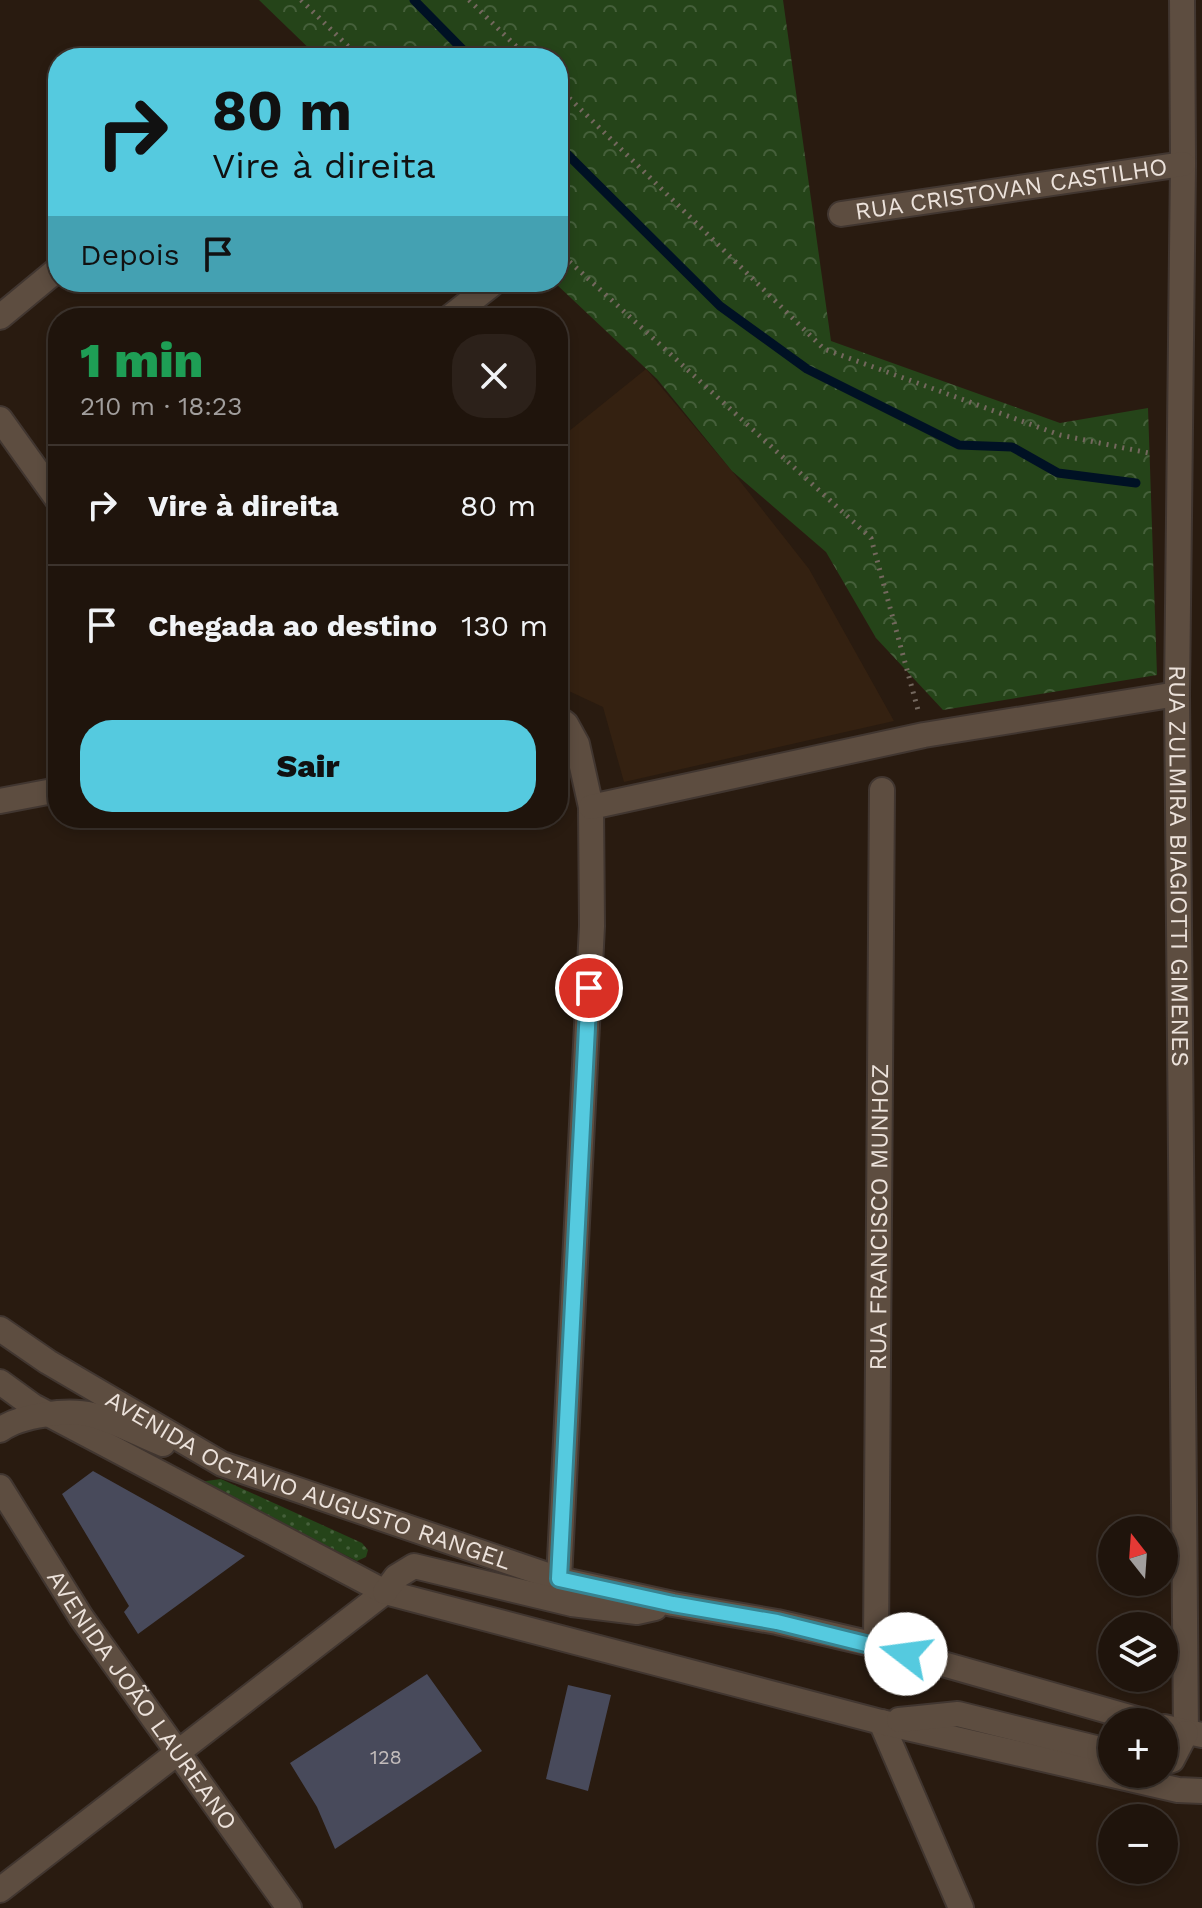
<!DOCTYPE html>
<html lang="pt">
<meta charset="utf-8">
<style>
body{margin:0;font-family:"Work Sans",sans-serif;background:#2c211a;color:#f1f3f6;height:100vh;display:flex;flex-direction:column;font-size:30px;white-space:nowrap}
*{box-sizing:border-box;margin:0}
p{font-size:26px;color:#a19e9d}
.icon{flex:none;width:44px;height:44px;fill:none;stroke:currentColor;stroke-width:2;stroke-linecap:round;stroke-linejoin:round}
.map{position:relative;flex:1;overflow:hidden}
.sheet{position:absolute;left:48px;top:308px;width:520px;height:520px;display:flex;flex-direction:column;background:#1f140c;border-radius:32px;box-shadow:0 4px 12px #0003,0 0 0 2px #3c332d}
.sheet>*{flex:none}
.banner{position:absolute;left:48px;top:48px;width:520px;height:244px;border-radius:32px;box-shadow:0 4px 12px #0003,0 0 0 2px #3c332d;background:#55cadf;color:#111;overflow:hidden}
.needle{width:52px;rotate:343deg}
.fabs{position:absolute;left:1098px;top:1516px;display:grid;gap:16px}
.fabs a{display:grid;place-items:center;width:80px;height:80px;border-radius:50%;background:#1f140c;box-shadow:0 4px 12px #0003,0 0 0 2px #3c332d;font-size:40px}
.pin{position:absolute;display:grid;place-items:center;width:68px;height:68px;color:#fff;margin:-34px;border:4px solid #fff;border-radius:50%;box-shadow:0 2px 8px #0007}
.me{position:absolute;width:88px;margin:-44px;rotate:285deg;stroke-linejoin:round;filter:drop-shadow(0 0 6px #0008)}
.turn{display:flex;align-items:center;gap:28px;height:168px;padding:0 32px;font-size:36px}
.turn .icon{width:104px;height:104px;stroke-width:2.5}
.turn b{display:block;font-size:56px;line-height:68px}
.then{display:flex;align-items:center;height:76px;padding:0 32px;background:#0003;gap:16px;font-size:30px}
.round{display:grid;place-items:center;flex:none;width:84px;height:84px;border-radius:32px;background:#2c211a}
.headline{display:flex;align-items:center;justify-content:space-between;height:136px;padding:0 32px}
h1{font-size:48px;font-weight:800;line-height:60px;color:#1e9e55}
.cta{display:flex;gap:16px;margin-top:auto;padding:16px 32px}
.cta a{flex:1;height:92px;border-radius:32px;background:#55cadf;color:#111;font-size:32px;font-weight:800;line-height:92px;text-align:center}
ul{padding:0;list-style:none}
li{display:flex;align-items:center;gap:24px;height:120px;padding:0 32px;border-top:2px solid #3c332d}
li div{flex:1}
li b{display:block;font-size:30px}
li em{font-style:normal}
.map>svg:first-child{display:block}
</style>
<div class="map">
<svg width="1202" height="1908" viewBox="0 0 1202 1908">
<defs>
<pattern id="grass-dots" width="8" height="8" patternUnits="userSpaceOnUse" patternTransform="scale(2)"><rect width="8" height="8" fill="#254419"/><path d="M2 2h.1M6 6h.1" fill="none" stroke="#455f3a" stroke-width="1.8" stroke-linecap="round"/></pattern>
<pattern id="forest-crowns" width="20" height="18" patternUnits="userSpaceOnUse" patternTransform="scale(2)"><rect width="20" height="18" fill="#254419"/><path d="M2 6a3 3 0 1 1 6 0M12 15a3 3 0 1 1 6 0" fill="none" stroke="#455f3a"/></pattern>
</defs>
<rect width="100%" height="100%" fill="#291b10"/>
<path fill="#342111" d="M646,369L732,471L809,569L894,721L624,782L603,707L558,686V440Z"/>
<path fill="url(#grass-dots)" d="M221,1479L362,1543L368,1550L366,1557L357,1561L199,1482Z"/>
<path fill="url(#forest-crowns)" d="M259,0H783L831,341L1060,423L1148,408L1157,675L943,710L876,638L826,552L732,471L657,379L554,282H558V58H319Z"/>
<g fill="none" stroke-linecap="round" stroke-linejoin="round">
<path stroke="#001124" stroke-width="9" d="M414,0L471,58
M558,145L720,306L807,369L959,445L1012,447L1058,473L1136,483"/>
</g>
<path fill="#484a5b" d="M93,1471L245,1556L138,1634L124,1612L129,1606L62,1494Z
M427,1674L482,1751L335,1849L317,1807L290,1763Z
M568,1685L611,1695L588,1791L546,1779Z"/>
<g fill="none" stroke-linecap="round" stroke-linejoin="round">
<defs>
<g id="street">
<path id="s1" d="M1182,0L1183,164L1177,694L1186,1733"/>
<path id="s2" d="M841,214L1183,164"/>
<path d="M0,317L58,269"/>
<path d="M449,318L491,285"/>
<path d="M0,419L58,500"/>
<path d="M558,718L566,724L577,744L591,807L592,926L559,1579"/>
<path d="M0,801L58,790"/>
<path d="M591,807L924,735L1177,694"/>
<path id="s3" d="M0,1487L81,1617L289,1908"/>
<path id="s4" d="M876,1645L882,790"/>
<path d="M881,1722L961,1908"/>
<path d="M0,1890L385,1592"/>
</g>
<g id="secondary">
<path id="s5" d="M0,1329L48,1362L222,1464L559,1579L673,1604L777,1622L876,1645L1147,1722"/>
<path d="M0,1382L33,1406L385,1592L881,1722L1178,1790L1202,1791"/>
<path d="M0,1430C20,1415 68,1409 92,1415C116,1421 140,1435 163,1444"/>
<path d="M385,1592L396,1577L414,1566L572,1604L637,1612L655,1608"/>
<path d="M899,1720L958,1714L1112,1752"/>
<path d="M1164,1727L1202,1735"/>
<path d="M1164,1762L1172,1760L1186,1733"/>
</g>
</defs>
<use href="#street" stroke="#413630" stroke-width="28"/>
<use href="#secondary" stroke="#413630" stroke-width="28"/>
<path stroke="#74685e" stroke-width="5" stroke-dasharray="2 6" stroke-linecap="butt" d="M301,0L360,58
M469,0L528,58
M558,87L824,349L1060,435L1149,453L1150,456
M558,251L871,538L918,710"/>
<use href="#street" stroke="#5d4d40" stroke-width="24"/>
<use href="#secondary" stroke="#5d4d40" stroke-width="24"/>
</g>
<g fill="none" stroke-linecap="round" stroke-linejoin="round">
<defs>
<path id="route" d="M589,988L559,1579L673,1604L777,1622L906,1654"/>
</defs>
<use href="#route" stroke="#378391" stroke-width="20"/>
<use href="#route" stroke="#55cadf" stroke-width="14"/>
</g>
<g text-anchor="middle" stroke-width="8" stroke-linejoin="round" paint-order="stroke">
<g font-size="20" fill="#c3bcbb">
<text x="386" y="1764">128</text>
</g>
<g font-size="24" fill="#ece2db" stroke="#291b10">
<text dy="8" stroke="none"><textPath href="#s2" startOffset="172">RUA CRISTOVAN CASTILHO</textPath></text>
<text dy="8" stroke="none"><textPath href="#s1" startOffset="866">RUA ZULMIRA BIAGIOTTI GIMENES</textPath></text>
<text dy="8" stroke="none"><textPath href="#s4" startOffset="428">RUA FRANCISCO MUNHOZ</textPath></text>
<text dy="8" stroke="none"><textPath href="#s5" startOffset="346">AVENIDA OCTAVIO AUGUSTO RANGEL</textPath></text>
<text dy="8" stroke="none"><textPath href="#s3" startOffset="256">AVENIDA JOÃO LAUREANO</textPath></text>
</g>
</g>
</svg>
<div class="fabs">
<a><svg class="needle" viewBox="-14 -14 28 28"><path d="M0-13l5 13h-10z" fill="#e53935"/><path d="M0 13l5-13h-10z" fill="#a19e9d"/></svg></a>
<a><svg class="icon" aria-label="layers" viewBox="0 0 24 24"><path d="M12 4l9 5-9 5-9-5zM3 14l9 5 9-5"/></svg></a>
<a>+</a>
<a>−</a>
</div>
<div class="pin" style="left:589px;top:988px;background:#d93025"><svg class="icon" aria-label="arrive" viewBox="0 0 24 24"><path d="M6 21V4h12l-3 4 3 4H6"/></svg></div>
<svg class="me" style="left:906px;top:1654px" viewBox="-20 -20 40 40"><circle r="19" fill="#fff"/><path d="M0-13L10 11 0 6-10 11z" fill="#55cadf"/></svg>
<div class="banner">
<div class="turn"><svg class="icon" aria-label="right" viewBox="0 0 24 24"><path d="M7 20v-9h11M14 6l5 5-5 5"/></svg><div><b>80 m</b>Vire à direita</div></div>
<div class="then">Depois<svg class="icon" aria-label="arrive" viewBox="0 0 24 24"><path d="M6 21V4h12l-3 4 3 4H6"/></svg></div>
</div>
<section class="sheet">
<div class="headline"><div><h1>1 min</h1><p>210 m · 18:23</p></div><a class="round"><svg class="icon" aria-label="close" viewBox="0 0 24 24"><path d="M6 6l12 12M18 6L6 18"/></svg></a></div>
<ul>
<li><svg class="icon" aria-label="right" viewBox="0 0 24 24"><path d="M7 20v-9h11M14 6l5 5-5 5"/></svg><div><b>Vire à direita</b></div><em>80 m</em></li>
<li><svg class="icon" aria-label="arrive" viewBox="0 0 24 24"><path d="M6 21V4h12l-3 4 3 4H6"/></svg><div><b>Chegada ao destino</b></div><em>130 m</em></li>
</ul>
<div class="cta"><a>Sair</a></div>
</section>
</div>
